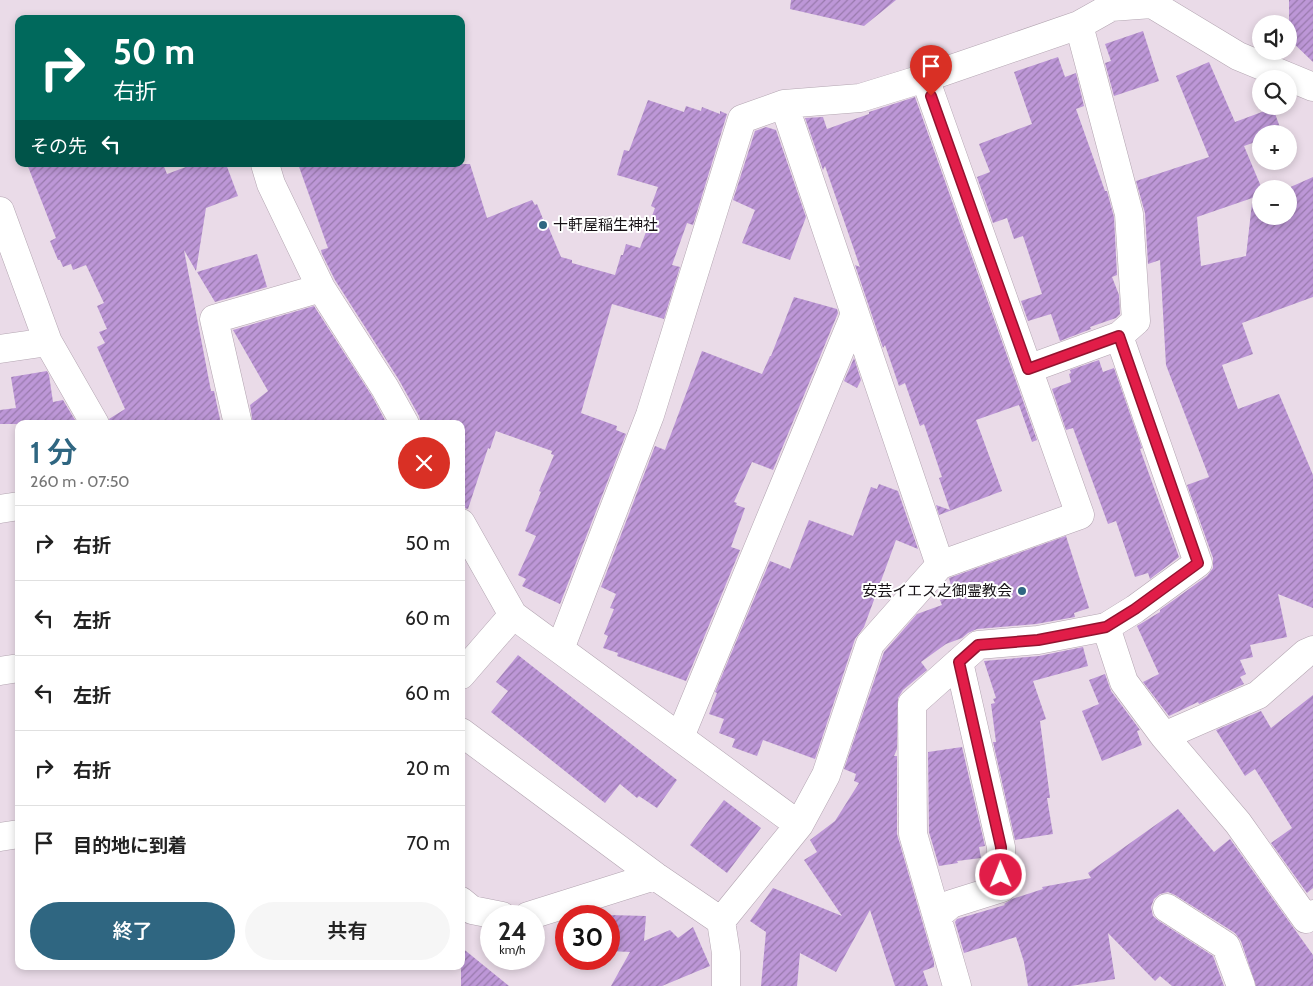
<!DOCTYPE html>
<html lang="ja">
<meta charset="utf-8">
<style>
body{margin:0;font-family:Cabin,"Noto Sans JP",sans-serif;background:#f6f6f6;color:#222;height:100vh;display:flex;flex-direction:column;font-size:19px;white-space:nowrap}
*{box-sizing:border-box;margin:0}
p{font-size:16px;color:#767676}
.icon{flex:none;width:28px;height:28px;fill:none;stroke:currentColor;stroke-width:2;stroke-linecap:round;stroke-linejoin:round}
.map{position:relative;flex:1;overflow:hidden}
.side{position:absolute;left:15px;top:420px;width:450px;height:550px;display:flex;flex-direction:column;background:#fff;border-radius:10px;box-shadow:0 2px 8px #0003}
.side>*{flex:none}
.hud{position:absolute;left:15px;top:15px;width:450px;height:152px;border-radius:10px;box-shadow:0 2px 8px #0003;background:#00695c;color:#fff;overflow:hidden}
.buttons{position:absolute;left:1252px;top:15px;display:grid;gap:10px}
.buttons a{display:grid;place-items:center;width:45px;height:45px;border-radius:50%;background:#fff;box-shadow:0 2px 8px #0003;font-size:25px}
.speed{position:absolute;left:480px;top:905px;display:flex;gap:10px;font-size:25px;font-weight:700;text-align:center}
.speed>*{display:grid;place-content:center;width:65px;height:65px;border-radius:50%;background:#fff;box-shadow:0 2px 8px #0003;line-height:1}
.speed small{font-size:12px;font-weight:400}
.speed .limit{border:8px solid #d22;background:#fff;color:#111}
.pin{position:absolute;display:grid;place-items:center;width:42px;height:42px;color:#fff;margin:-51px -21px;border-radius:50% 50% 50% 0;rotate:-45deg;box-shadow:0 0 5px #0007}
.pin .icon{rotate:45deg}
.me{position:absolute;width:55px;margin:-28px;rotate:359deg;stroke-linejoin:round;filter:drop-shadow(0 0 4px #0008)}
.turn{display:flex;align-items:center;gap:18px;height:105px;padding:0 15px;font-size:22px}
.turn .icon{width:65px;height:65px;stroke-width:2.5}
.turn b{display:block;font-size:35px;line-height:42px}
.then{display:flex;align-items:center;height:48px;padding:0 15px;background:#0003;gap:10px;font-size:19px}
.round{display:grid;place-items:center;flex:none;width:52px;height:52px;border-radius:26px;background:#f6f6f6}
.headline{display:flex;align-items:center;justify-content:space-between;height:85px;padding:0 15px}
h1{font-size:30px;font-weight:600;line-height:38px;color:#2f6681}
.action{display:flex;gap:10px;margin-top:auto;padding:10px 15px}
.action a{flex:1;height:58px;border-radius:30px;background:#2f6681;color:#fff;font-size:20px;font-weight:600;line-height:58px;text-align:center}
.action a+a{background:#f6f6f6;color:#222}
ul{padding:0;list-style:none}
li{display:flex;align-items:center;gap:15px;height:75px;padding:0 15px;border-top:1px solid #e0e0e0}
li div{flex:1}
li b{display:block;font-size:19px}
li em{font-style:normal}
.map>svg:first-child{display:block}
</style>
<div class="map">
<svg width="1313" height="986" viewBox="0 0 1313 986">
<defs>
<pattern id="building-hatch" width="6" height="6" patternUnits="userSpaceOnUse" patternTransform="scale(1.25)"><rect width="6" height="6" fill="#bd97d7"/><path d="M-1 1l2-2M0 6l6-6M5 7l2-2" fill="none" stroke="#997aad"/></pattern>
</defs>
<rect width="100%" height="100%" fill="#eadbe8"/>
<path fill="url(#building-hatch)" d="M791,0H896L864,26L790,9Z
M1289,0H1313V62L1289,39Z
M1143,31L1159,81L1114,96L1105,63L1111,61L1105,44Z
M1058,57L1065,77L1076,73L1084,106L1076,109L1105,191H1107L1114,217L1117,275L1112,277L1119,295L1120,314L1116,318L1090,327L1091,329L1060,341L1051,314L1028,321L1021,301L1042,294L1023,236L1014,239L1007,218L993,223L977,177L990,172L979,144L1032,124L1014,72Z
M1209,62L1235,122L1273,108L1282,133L1261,134V140L1244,146L1262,189L1261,195L1197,217L1201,266L1246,256L1252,203L1261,199V216H1289V189H1286L1313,177V297L1242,323L1253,354L1222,365L1238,409L1279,394L1313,475V608L1278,594L1287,637L1250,645L1253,657L1240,660L1246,674L1240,677L1244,684L1199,704L1198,702L1169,716L1143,682L1159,674L1137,626L1160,612V610L1207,576L1213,568V558L1187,485L1209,477L1166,365L1160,260L1148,264L1145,213L1136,181L1209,157L1176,76Z
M915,97L1037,440L1032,442L1019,405L976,420L1002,491L939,515L936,505L950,510L939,478L942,477L924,424L920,426L905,383L899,386L885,345L883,348L855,265L860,267L825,166L823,170L805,118L823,117L827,129L869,114V112Z
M648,100L684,112L686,106L701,111L702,107L720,114V111L727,114L693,225L687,223L672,265L680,267L664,319L612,304L581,413L617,426L616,430L626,434L560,604L522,586L526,579L518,575L536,536L525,531L541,492L539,491L554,455L551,454L552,451L496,431L490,449L488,448L468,509L461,507V424H421L419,416L399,380L335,280L322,254L321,250L328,248L298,164H470L487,218L532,200L535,205L537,204L543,219H545L561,257L572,260V263L615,275L621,255H623L626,244L640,248L655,208L651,206L658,187L617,175L624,150L629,151Z
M766,127L776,130L806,217L790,260L742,243L755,210L733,200L755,131Z
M27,164H163L167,174L194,164H226L238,196L206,208L196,271L184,250L211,391H214L221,424H111L109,419L125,409L97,347L105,343L99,332L107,329L97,306L104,303L86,265L73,270L71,264L63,267L60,260H58L50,241L56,238Z
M257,254L267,287L215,302L197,272Z
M794,297L837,309L838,313L773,470L752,462L734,502L737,503L736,505L745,508L731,547L740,550L686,681L617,656L618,653L603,648L608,636L604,634L614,609L610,608L616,594L601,587L655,446L665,450L702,351L762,374L770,356H771Z
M314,306L372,396L387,424H253L250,405L268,391L233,330Z
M854,358L861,380L857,388L844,381Z
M1099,360L1103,372L1114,368L1142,448L1140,449L1179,557L1150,579L1148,573L1135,577L1116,521L1108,524L1073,428L1066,430L1052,389L1071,382L1069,374L1071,373L1070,370Z
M47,371L49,375L53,402L63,400L75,420L57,424H0V410L16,408L11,377Z
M879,484L898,491L918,549L896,540L864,627L855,639L815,759L763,740L757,756L732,747L735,739L719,733L724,719L709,714L717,693L715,692L770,561L790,569L809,520L853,536L871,487L877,489Z
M1066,536L1089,608L1074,613L1075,617L1036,624L977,629L968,633L962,638L946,644L921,662L927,670L903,690L898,698L897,749L894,756H897V834L934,962V967L923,971L928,986H895L870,910L836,972L800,953L797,986H761L766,932L750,921L773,888L842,916L804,860L817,852L810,840L835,821L859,783L854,781L856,774L844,769L884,652L917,614L942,605L940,600L954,596L949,578Z
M1083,647L1088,666L1033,681L1046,719L1040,721L1050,798H1047L1053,834L1015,840L993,742H996L991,704L995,703L993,699L996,698L984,661L1039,656Z
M518,655L677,780L657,808L639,796L637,798L620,784L605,803L491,712L508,691L496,682Z
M1105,674L1111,691L1140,730L1137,731L1142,745L1102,761L1082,711L1099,704L1089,680Z
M1313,695V888L1307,893L1271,843L1292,828L1255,769L1245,776L1216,730L1261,711L1271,728Z
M962,747L985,846L979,847L981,858L957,861L958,863L939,866L929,832L928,752Z
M724,800L761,828L727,873L690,845Z
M1178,809L1214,852L1230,839L1313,955V986H1256L1241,941L1235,933L1175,895L1168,892L1160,894L1154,899L1151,907L1153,916L1159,921L1213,956L1224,986H1172L1160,976L1155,981L1108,933L1115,979L1071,986H1028L1024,962L1016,937L964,953L955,922L957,919L1005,905L1004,904L1012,899L1043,889L1042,887L1091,878L1088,873Z
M609,915L646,916L644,941L670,930L678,938L693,927L710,966L662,986H611L630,952L609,951Z
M461,947L509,986H461Z"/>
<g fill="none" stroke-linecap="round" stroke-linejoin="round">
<defs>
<path id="minor" d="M784,104L940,565
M265,164L271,184L321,288L385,388L405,424
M0,211L48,342L95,424
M0,349L48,342
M1028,369L1119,336L1136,321L1129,214L1079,25
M238,424L214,319L321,288
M0,509L19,506
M461,523L513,615L799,825
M1106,627L1124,682L1164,736L1238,823L1306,919L1313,914
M560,649L650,415L742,119L784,104L860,98L925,78L1079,25L1111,7L1152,4L1238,56L1313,87
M0,671L19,668
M461,675L513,615
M461,732L655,876
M1164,736L1258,695L1306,653L1313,650
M680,737L855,314
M0,837L19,834
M461,901L472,910L502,916
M1167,908L1226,946L1241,986
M528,916L655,876L721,921L726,953V986
M937,916L951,904L1002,888L1001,847L959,662
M721,921L799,825L826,775L870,644L940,565L1080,515L925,78
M957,986L913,834L912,704L978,645L1038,640L1106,627L1135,609L1198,563L1119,336"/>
</defs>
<use href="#minor" stroke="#b3a5b1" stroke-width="29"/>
<use href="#minor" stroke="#fff" stroke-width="28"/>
</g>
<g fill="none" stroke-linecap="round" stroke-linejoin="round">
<defs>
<path id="route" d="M931,96L1028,369L1119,336L1198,563L1135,609L1106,627L1038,640L978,645L959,662L1001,847V875"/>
</defs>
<use href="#route" stroke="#92132f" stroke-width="12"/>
<use href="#route" stroke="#e11d48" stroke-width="9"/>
</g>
<g fill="#2f6681" stroke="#fff" stroke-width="2">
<circle cx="543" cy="225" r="5"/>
<circle cx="1022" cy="591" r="5"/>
</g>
<g text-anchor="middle" stroke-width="4" stroke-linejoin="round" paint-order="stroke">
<g font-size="15" fill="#171216" stroke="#fff" text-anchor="start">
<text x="553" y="230">十軒屋稲生神社</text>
<text x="1012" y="596" text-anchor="end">安芸イエス之御霊教会</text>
</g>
</g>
</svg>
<div class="buttons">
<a><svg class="icon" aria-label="sound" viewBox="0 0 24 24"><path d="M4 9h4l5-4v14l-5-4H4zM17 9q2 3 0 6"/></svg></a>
<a><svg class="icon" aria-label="search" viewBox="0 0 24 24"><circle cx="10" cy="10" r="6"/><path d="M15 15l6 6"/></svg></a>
<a>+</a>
<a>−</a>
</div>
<div class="speed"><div>24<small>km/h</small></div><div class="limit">30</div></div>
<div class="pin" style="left:931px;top:96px;background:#d93025"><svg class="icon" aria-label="arrive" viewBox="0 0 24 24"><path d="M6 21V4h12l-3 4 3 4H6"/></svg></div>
<svg class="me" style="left:1001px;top:875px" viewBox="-20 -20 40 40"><circle r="17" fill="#e11d48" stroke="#fff" stroke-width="3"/><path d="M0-11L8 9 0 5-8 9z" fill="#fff"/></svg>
<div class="hud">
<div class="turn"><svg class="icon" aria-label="right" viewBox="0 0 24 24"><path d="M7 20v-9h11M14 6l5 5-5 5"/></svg><div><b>50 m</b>右折</div></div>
<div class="then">その先<svg class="icon" aria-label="left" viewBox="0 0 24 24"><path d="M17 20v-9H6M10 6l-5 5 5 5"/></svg></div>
</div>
<section class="side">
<div class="headline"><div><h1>1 分</h1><p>260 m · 07:50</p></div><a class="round" style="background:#d93025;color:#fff"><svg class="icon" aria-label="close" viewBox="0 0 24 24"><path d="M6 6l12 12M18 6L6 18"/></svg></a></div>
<ul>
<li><svg class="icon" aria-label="right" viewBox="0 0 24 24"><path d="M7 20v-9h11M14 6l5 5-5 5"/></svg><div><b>右折</b></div><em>50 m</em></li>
<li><svg class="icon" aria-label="left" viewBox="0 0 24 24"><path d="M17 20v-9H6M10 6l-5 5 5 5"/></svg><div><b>左折</b></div><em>60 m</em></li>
<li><svg class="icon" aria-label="left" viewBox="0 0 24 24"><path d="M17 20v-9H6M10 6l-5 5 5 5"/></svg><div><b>左折</b></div><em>60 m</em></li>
<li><svg class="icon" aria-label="right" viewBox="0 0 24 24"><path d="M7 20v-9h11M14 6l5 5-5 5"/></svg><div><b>右折</b></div><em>20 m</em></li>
<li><svg class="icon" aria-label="arrive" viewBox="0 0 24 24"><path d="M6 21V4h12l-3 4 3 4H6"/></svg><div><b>目的地に到着</b></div><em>70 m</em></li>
</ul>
<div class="action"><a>終了</a><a>共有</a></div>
</section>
</div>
